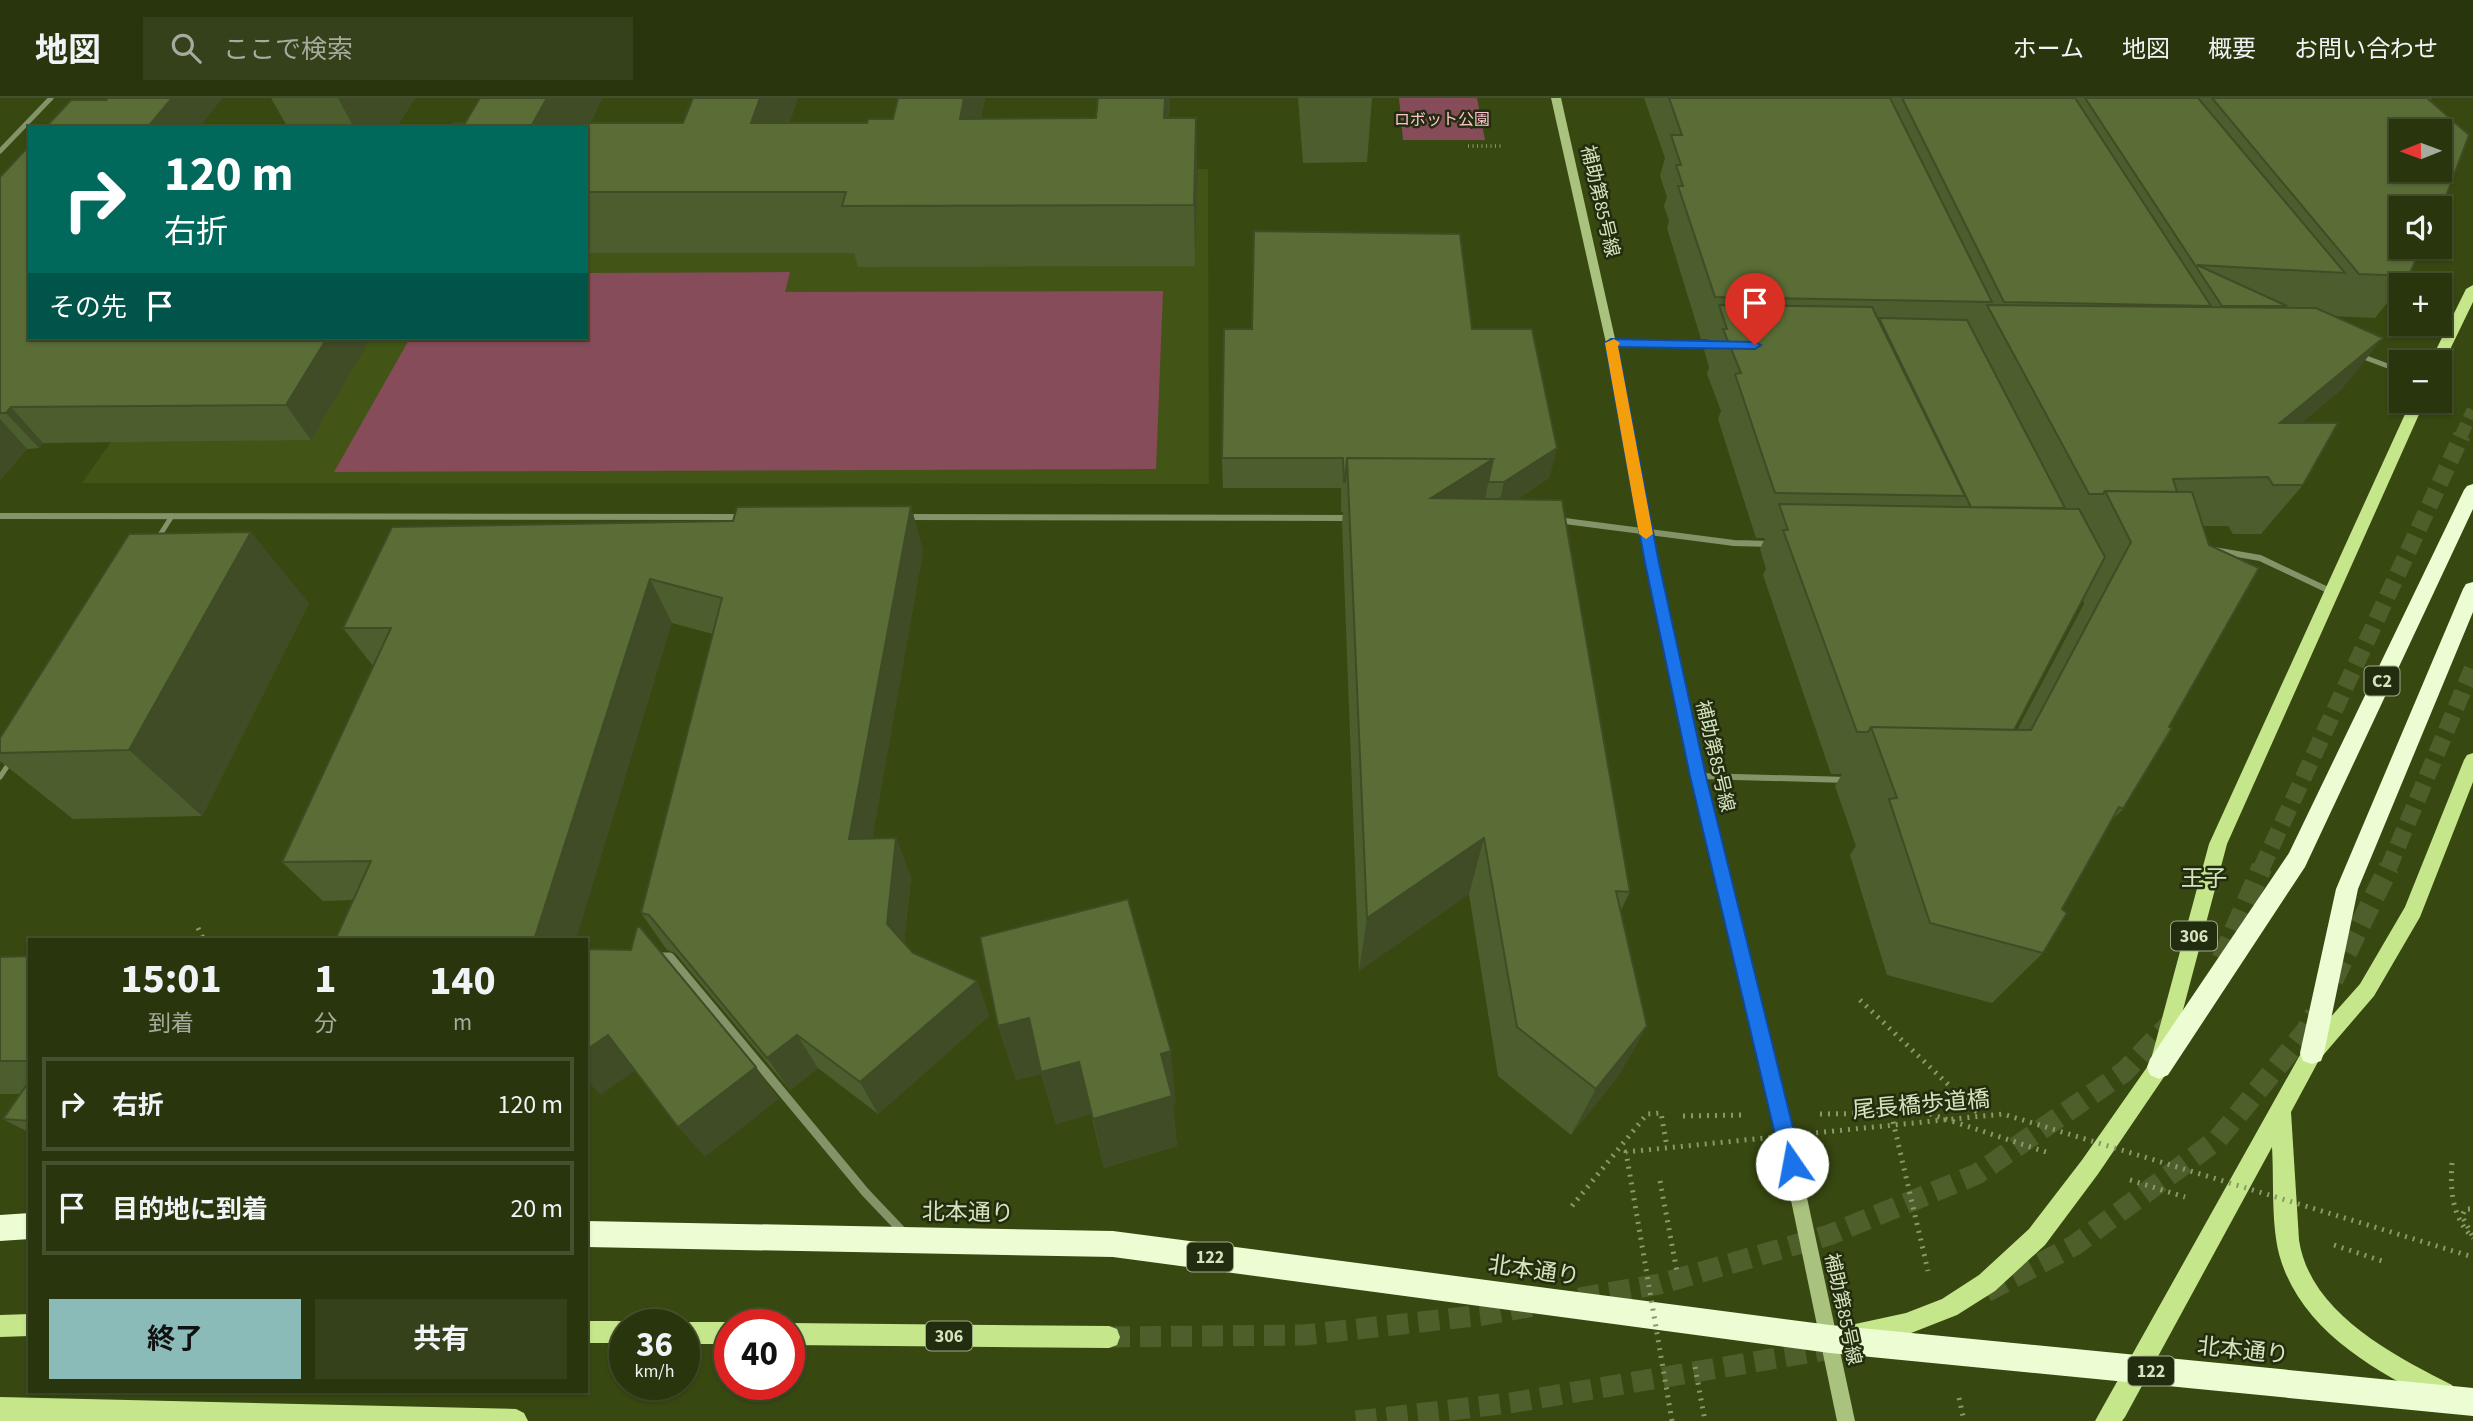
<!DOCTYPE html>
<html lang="ja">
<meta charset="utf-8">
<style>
body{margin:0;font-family:"Source Sans 3","Noto Sans JP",sans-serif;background:#35411b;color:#f1f3f6;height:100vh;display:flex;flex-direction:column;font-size:26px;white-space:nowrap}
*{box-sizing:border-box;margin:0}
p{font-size:23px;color:#a5ab9d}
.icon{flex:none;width:38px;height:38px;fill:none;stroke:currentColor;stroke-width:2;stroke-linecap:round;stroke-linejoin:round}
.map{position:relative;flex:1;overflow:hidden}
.sheet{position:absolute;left:28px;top:840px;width:560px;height:455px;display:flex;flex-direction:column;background:#29360d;border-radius:0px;box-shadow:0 2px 5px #0004,0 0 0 2px #45502e}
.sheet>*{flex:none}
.guide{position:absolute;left:28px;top:28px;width:560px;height:214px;border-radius:0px;box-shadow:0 2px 5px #0004,0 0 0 2px #45502e;background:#00695c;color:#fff;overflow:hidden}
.needle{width:46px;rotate:269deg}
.fabs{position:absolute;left:2389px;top:21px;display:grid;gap:14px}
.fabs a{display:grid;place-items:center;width:63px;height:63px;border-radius:0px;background:#29360d;box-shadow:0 2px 5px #0004,0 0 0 2px #45502e;font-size:35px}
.speed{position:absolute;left:609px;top:1211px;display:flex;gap:14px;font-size:35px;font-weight:700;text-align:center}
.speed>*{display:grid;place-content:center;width:91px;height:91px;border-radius:50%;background:#29360d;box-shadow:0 2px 5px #0004,0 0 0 2px #45502e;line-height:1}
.speed small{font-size:18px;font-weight:400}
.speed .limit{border:10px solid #d22;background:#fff;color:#111}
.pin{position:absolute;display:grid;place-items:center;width:60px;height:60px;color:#fff;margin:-72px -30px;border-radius:50% 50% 50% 0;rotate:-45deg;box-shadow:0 0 7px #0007}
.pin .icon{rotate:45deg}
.me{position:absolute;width:77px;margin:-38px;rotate:348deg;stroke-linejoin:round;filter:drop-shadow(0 0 5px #0008)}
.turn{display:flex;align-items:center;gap:24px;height:147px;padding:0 21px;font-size:32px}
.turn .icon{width:91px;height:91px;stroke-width:2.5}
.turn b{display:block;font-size:49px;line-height:60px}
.then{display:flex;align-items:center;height:66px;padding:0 21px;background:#0003;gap:14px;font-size:26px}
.eta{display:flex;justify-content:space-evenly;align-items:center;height:119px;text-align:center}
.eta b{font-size:42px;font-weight:700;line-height:49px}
.button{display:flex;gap:14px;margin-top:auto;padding:14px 21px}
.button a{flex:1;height:80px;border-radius:0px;background:#8bbbb9;color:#111;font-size:28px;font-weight:700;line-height:80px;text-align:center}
.button a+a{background:#35411b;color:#f1f3f6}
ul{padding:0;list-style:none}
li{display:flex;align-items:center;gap:21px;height:94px;margin:0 14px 10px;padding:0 7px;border:4px solid #45502e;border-radius:0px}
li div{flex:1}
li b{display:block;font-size:26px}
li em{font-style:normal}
header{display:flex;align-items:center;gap:42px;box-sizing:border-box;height:98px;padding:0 35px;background:#29360d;border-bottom:2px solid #45502e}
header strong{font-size:33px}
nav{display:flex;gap:38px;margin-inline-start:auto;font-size:24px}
.search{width:490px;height:63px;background:#35411b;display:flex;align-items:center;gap:18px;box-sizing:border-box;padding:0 24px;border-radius:0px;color:#a5ab9d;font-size:26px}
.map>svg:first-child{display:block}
</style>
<header>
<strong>地図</strong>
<div class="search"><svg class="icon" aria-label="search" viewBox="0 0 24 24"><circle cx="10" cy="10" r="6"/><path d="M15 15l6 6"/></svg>ここで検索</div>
<nav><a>ホーム</a><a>地図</a><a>概要</a><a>お問い合わせ</a></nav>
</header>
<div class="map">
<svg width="2473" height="1323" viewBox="0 0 2473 1323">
<rect width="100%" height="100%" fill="#374811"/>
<path fill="#425416" d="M1208,71L1209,386L82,385L184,240H586V75Z"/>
<path fill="#864c5a" d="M1399,0H1477L1485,42H1403Z
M790,174L785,194L1163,193L1156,371L334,374L410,240H586V175Z"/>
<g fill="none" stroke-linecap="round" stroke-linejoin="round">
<path stroke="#4f5f2b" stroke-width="13" stroke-dasharray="13 6" stroke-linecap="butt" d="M2461,338L2473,312"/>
<path stroke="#4f5f2b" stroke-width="17" stroke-dasharray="17 8" stroke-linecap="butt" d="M2261,771L2462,337
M2388,771L2473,569"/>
<path stroke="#4f5f2b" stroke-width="21" stroke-dasharray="21 10" stroke-linecap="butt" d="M2222,861L2262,769
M2333,882L2389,769
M1986,1194L2075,1147L2218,1041L2306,933L2315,916
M1579,1200L1660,1186L1829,1137L1977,1076L2124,974L2173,923
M1109,1239L1304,1237L1483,1217L1534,1208
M1356,1323L1510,1305L1843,1249"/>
<path stroke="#89996c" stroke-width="3.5" stroke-dasharray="1 3.5" stroke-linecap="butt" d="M1468,48H1503"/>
<path stroke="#89996c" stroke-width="5" stroke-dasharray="2 6" stroke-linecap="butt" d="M198,830L204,842
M1860,902L1981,1018
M1820,1016L1891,1015L1928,1173
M1930,1016L2049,1055
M1683,1018L1742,1017
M2452,1065C2450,1093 2452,1119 2473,1140
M2130,1082L2185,1099
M1660,1083L1677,1174
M1572,1108L1647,1016L1661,1015L1667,1049
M2472,1137L2462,1118L2465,1111H2473
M2334,1147L2385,1164
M1695,1269L1705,1323
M1959,1300L1964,1323"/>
<path stroke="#849469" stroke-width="5" d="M158,440L172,418
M0,679L10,664"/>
<path stroke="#849469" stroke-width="5" d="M0,53L51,0
M1611,245L1716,247
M2361,258L2401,273"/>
<path stroke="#849469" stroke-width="6" d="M0,418L744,419
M906,419L1349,420
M1557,422L1734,445L1771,446
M2214,452L2260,460L2330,493
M1699,678L1848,682"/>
<path stroke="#849469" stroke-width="9" d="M658,859H670L865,1094L903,1134"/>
<path fill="#a9c27d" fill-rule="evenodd" d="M1551,0H1561L1616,245L1658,465L1705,678L1789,1016L1855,1323H1837L1773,1016L1691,678L1646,465L1606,245Z"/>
<path fill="#c6e68c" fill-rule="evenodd" d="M2473,187V204L2444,264L2440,268V264H2430L2466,191Z
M2411,303H2425L2227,746L2166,976L2098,1076L2045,1147L1995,1193L1957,1217L1906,1237L1854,1247L1846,1244L1843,1236L1846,1228L1906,1215L1942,1201L1979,1177L2029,1131L2082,1062L2150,965L2209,746Z
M2473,655V684L2420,819L2374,898L2319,962L2291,1014L2299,1142C2310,1215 2393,1257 2452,1287L2456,1295L2452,1303L2444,1307L2436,1303C2372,1272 2299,1230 2279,1156C2271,1123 2274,1083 2272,1049L2125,1319L2122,1323H2095L2305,948L2360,886L2405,809L2464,662L2467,657Z
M30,1216V1238L0,1239V1217Z
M586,1223H625L633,1227H625V1245H586Z
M684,1224H730L738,1227H730V1246H684V1227H676Z
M789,1225L1109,1228L1117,1231L1120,1239L1117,1247L1109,1250L789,1247V1227H784Z
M0,1299L516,1311L524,1315L528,1323H0Z"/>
<path fill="#ecfdd3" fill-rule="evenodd" d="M2473,386V411L2305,769L2168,977L2159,981L2150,977L2147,969L2150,961L2289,755L2464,392L2467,388Z
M2473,484V514L2358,791L2324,955L2321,963L2312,966L2303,963L2300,955L2336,791L2463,491L2466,486Z
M30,1115V1141L0,1143V1117Z
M586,1123L1113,1133L1830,1227L2473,1290V1318L1830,1255L1113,1159L586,1149Z"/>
<path stroke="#89996c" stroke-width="5" stroke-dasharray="2 6" stroke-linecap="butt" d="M1672,1323L1626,1054L2003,1016L2473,1159"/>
</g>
<path fill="#4d5e2e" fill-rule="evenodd" d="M271,0H415L396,30H288Z
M480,0H602L590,25H683L693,0H798L789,25H867L893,21L898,0H985L981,20H1096L1098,0H1170L1169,20L1198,80L1195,168L858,169L854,155H586V30L465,25Z
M1298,0H1372L1367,64L1303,65Z
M1644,0H2432L2430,2L2443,106L2440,111L2401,110L2409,178L2375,220L2333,218L2343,290L2301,325L2303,387L2261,436H2233L2228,428H2203L2123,711L2110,724L2062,811L2043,855L1992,905L1887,877L1850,757L1856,748L1835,688L1842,676H1831L1763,477L1766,471L1760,451L1765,440H1756L1718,321L1721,313L1707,276L1709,269L1704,252L1708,241H1701L1667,130L1669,123L1664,108L1667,99L1660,78L1665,60ZM2083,502L2084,506L2017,632H2014Z
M0,79L30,240H371L311,342L43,345L39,350L27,351L0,382Z
M1472,231L1557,350L1549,380L1517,401L1630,794L1620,814L1647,928L1619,977L1571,1037L1498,978L1469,796L1359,873L1342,425L1343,414H1341V390H1223L1222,360Z
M911,408L923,453L872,741L896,740L911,780L904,845L913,855L977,883L989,918L878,1016L818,970L790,992L675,855L667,852L641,815L713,536L672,525L353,802L323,803L282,764L373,568L343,530L733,423Z
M309,505L202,718L73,721L0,663V640Z
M30,858V1035L3,1021L20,996H0V859Z
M998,928L1176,1006L1173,1007L1177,1048L1104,1070L1091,1016L1056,1026L1041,976L1016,982Z"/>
<path fill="#3f4c26" d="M172,0H223L199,30H147Z
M338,0H415L396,30H354Z
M547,0H602L586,32L533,25Z
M760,0H798L769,85L751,25Z
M964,0H985L970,81L960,21Z
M1165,0H1170L1166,80L1164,20Z
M1196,20L1198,80L1195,168L1194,107Z
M327,240H371L311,342L286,307Z
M2383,240L2343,290L2241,374L2280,325Z
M11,309L43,345L39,350L6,315Z
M0,321L27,351L0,382Z
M1557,350L1549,380L1497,414L1504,384Z
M1493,361L1480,426L1431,400Z
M911,408L923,453L865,780L849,741Z
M251,434L309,505L202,718L129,652Z
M650,481L672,525L576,842H534Z
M896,740L911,780L902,863L887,826Z
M1484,740L1469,796L1359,873L1367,820Z
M977,883L989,918L878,1016L860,984Z
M1029,920L1079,964L1091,1016L1056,1026L1041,976L1016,982L998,928Z
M1647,928L1619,977L1571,1037L1596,991Z
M608,937L637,971L601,997L586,982V952Z
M797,937L818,970L790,992L767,960Z
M1171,953L1176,1006L1173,1007L1177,1048L1104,1070L1093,1021L1161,956Z
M756,969L779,1001L705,1059L678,1029Z"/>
<path fill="#5a6d36" stroke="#3f4c26" stroke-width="2" fill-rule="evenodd" d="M108,0H172L147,30H45L71,2H106Z
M480,0H547L533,25H683L693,0H760L751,25H867L868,21H893L898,0H964L960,21L1096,20L1098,0H1165L1164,20H1196L1194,107L842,108L846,94H586V30H451L454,25H465Z
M1669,0H1890L1992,204L1715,199L1678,88H1683L1676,67H1681L1671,37H1682Z
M1902,0H2075L2211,208L2004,204Z
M2085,0H2198L2345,175L2197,167L2287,208H2222Z
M2212,0H2427L2469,37L2443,106L2439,105L2437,110H2401V149H2421L2409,178L2359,176ZM2401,33H2440V72H2401Z
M30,47V240H327L286,307L11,309L6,315H0V79Z
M1254,133L1460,136L1472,231H1532L1557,350L1504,384H1488L1493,361L1347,360L1345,384H1344L1343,360H1222L1224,231H1252Z
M1719,207L1872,209L1965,398L1775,395L1735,276L1741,275L1723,231H1727Z
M1987,207L2316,210L2383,240L2280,325H2338L2303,387H2273L2268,379L2173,381L2177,394L2105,393L2103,396H2089Z
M1879,220L1967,222L2065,410L1971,409Z
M1347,360L1493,361L1431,400L1562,402L1630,794L1616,793L1647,928L1596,991L1517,929L1484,740L1367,820Z
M2105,393L2192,394L2209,447L2259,470L2169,629L2172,630L2123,711L2119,709L2062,811L2067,815L2043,855L1930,825L1889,701L1897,700L1871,629L2031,632L2131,444Z
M1779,406L2079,411L2105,459L2014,632L1871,629L1868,634H1857L1783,432H1788Z
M911,408L849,741L896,740L887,826L913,855L977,883L860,984L797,937L767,960L649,817L641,815L722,500L650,481L534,842H335L371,763L282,764L391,530H343L392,429L733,423L737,409Z
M251,434L129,652L0,655V640L129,436Z
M1128,801L1171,953L1161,956L1172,998L1093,1021L1079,964L1041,974L1029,920L998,928L980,839Z
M637,829H640L756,969L678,1029L608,937L586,952V851L631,852Z
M30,858V963H0V859Z
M30,982V1023L3,1021Z"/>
<path fill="#1a73e8" stroke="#114b97" stroke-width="2" d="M1611,241L1755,244L1761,247L1755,251L1618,249L1659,465L1706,678L1802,1066L1799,1073L1792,1076L1785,1073L1782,1066L1690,678L1645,465L1605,245Z"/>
<path fill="#f59e0b" d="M1614,241L1620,245L1618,248L1653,436L1646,441L1639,436L1605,245Z"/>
<g text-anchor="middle" stroke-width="5" stroke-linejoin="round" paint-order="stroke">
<g font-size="16" fill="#fdc3cf" stroke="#222c0e">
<text x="1442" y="27">ロボット公園</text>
</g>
<g fill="#222c0e" stroke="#9fac8a" stroke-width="2">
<rect x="2364.5" y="568.5" width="35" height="29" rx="5"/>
<rect x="2171" y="823.5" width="46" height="29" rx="5"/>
<rect x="1187" y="1144.5" width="46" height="29" rx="5"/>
<rect x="926" y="1223.5" width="46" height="29" rx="5"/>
<rect x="2128" y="1258.5" width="46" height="29" rx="5"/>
</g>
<g font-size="18" font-weight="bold" fill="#d5e3bf">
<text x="2382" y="589">C2</text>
<text x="2194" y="844">306</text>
<text x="1210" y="1165">122</text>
<text x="949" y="1244">306</text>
<text x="2151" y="1279">122</text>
</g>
<g font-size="19" fill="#d5e3bf" stroke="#222c0e">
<text transform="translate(1601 103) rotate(77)" y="7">補助第85号線</text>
<text transform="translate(1716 658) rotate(77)" y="7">補助第85号線</text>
<text transform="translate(1844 1211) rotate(78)" y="7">補助第85号線</text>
</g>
<g font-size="23" fill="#d5e3bf" stroke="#222c0e">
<text x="2204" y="788">王子</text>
</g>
<g font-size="23" fill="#d5e3bf" stroke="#222c0e">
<text transform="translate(1921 1006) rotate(-5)" y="8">尾長橋歩道橋</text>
<text transform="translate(968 1114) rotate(1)" y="8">北本通り</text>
<text transform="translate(1534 1172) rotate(8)" y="8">北本通り</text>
<text transform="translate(2243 1252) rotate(6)" y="8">北本通り</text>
</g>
</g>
</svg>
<div class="fabs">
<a><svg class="needle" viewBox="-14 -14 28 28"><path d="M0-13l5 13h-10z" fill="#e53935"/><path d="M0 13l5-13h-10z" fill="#a5ab9d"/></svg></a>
<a><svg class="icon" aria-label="sound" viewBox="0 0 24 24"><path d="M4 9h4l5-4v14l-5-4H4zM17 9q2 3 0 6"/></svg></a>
<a>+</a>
<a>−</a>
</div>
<div class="speed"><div>36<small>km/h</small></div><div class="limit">40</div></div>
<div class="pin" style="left:1755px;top:247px;background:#d93025"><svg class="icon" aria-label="arrive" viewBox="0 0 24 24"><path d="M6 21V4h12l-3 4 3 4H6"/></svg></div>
<svg class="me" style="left:1792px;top:1066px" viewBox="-20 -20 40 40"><circle r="19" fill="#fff"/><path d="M0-13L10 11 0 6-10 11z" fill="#1a73e8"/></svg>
<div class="guide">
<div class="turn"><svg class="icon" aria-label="right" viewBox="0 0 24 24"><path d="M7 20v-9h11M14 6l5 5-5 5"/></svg><div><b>120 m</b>右折</div></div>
<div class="then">その先<svg class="icon" aria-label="arrive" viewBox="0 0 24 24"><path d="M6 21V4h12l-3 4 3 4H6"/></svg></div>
</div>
<section class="sheet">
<div class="eta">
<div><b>15:01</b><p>到着</p></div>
<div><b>1</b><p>分</p></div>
<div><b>140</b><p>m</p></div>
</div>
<ul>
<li><svg class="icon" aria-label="right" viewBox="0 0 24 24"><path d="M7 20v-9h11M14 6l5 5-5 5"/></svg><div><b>右折</b></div><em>120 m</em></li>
<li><svg class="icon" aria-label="arrive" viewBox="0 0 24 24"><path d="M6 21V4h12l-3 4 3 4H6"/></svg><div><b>目的地に到着</b></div><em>20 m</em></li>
</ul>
<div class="button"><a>終了</a><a>共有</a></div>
</section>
</div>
